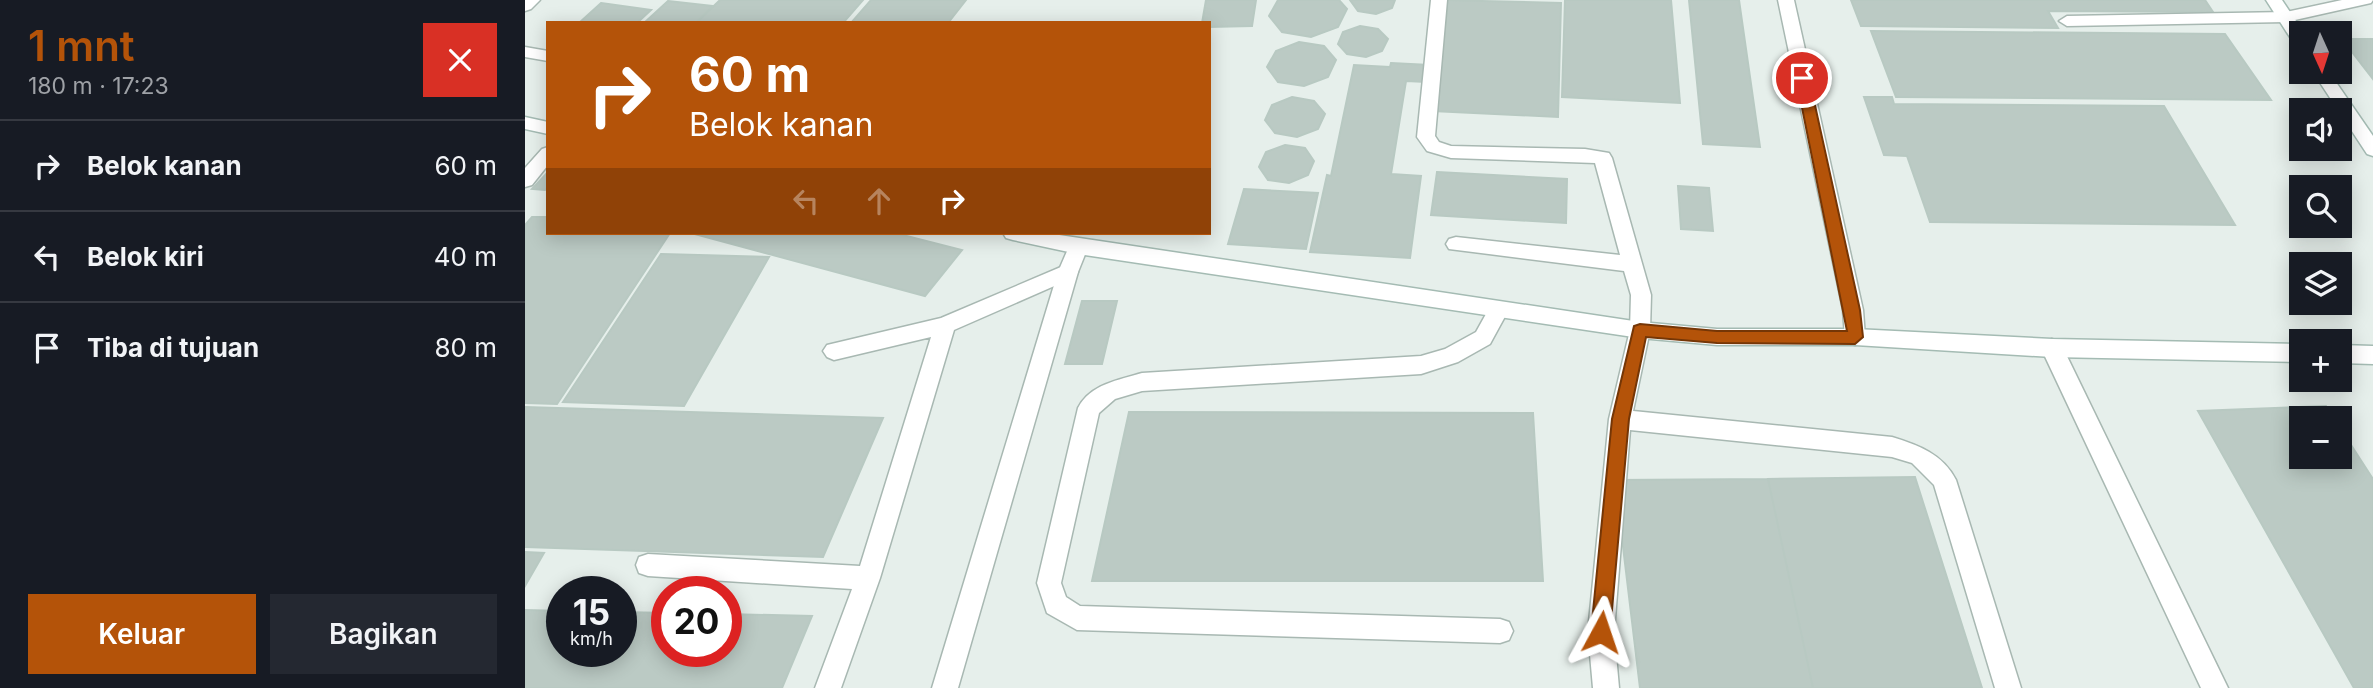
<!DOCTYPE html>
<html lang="id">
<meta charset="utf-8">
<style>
body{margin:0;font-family:Inter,sans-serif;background:#242831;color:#f1f3f6;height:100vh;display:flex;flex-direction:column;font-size:26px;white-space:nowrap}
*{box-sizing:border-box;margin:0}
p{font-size:23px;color:#9ea1a6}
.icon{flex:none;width:38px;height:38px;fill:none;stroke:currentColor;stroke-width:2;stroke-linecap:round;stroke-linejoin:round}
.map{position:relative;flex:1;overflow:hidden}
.sheet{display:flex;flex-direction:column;background:#171b24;width:525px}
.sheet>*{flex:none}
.top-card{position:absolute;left:21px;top:21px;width:665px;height:214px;border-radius:0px;box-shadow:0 4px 18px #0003;background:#b45309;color:#fff;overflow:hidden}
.needle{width:46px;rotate:177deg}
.controls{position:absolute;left:1764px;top:21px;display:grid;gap:14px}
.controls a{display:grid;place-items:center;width:63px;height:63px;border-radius:0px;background:#171b24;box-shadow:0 4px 18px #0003;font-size:35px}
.speed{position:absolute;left:21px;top:576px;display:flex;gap:14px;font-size:35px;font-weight:700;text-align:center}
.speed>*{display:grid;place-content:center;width:91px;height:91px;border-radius:50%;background:#171b24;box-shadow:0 4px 18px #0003;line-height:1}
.speed small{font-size:18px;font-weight:400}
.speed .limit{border:10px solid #d22;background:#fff;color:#111}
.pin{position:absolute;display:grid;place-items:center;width:60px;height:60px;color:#fff;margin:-30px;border:4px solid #fff;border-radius:50%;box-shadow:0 2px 7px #0007}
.me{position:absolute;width:77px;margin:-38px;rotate:5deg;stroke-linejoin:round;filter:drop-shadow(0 0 5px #0008)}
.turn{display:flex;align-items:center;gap:24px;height:147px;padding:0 28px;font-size:32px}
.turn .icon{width:91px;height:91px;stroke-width:2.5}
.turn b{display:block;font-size:49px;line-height:60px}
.lanes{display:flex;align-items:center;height:66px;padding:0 28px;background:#0003;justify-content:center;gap:35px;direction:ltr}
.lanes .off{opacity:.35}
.round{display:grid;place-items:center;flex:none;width:74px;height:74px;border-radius:0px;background:#242831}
.overview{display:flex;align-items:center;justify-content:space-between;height:119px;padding:0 28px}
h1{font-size:42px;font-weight:600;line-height:52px;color:#b45309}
.primary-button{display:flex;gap:14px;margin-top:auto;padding:14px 28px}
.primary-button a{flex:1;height:80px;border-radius:0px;background:#b45309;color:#fff;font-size:28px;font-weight:600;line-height:80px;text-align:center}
.primary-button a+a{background:#242831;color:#f1f3f6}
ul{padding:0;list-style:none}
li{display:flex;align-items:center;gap:21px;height:91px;padding:0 28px;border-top:2px solid #363941}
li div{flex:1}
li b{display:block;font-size:26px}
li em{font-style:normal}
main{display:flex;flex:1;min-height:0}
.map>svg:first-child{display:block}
</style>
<main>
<section class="sheet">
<div class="overview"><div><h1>1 mnt</h1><p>180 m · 17:23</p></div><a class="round" style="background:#d93025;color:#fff"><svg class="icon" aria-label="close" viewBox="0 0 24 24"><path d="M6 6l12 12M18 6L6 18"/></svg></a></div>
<ul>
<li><svg class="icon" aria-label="right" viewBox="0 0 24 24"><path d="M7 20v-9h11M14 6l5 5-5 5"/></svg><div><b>Belok kanan</b></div><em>60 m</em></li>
<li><svg class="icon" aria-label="left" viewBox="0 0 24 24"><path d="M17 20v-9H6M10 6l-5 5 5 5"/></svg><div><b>Belok kiri</b></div><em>40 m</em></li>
<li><svg class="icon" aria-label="arrive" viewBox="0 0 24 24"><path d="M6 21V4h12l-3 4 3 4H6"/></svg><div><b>Tiba di tujuan</b></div><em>80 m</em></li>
</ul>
<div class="primary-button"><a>Keluar</a><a>Bagikan</a></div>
</section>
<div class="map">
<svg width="1848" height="688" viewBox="0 0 1848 688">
<rect width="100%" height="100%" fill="#e6efeb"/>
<path fill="#bbcac4" stroke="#b8c9c2" stroke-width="2" d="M195,0H338L318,23H171Z
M346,0H441L423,23H326Z
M681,0H731L727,26L684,27V23H677Z
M753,0H814L822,9L813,27L786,37L757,32L744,16Z
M825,0H870L867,8L851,14L833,11Z
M917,0L1036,3L1033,117L908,111L922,10L916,9Z
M1040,0H1146L1155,103L1037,97Z
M1164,0H1214L1235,147L1178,144Z
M1326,0H1680L1688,12L1523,11L1533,28L1336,26Z
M143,1L188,6L171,23H119Z
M76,3L126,10L112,23H54Z
M835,26L853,29L863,39L857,51L841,57L822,54L813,44L818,32Z
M1346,31L1700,34L1746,100L1371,97Z
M1817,39H1848V79Z
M774,42L799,46L811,60L803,77L779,86L753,82L742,67L751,51Z
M866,63L904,65L901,82L881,81L866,174L896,176L885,258L785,252L802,175L806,176L829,65L865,67Z
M767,97L789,101L800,114L793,129L772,137L750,133L740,120L747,105Z
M1339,97H1367L1369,104L1639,106L1710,225L1405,222L1382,156L1359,155Z
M760,145L780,148L789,161L783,175L764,183L743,180L734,167L741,152Z
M912,172L1042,179L1041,223L906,215Z
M22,173L23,187L20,190L7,189Z
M1153,186L1184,188L1188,231L1156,229Z
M719,189L793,193L781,249L703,244Z
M7,217H23V233H145L32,404L0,403V225Z
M166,233H370L437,250L400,296Z
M136,254L244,257L159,406L38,402Z
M557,301H592L577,364H540Z
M1801,406L1809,418H1776V457H1815V428L1848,479V688H1829L1673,411Z
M0,407L358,418L298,557L0,547Z
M604,412L1008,413L1018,581H567Z
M1390,477L1457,688H1288L1243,479Z
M1243,479L1288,688H1115L1090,480Z
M0,552L19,553L0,586Z
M0,610L37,611V651H96V612L142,613V651H201V614L287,616L257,688H0Z"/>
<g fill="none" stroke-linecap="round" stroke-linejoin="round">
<defs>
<path id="lane" d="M0,0H15L6,9L0,11Z
M906,0H922L910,136L914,142L926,146L1060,149L1084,153L1087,158L1126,295L1125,330L1108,411L1367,437C1393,445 1418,454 1431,480L1496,688H1470L1409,485L1387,463L1367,457L1105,430L1089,632L1094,688H1068L1063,632L1084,419L1105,330L1106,295L1099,271L924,249L921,244L924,239L931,237L1095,255L1070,163L926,158L902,151L892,137Z
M1253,0H1269L1338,310L1340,337L1337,343L1330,345L1323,343L1320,337L1318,310Z
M1817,0H1848L1846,3L1761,22L1542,26L1534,21L1542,16L1761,12Z
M0,47L23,51V61L0,57Z
M23,147V165L7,185L0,187V168L17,149Z
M543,264L550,267L553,272L550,277L429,330L355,578L316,688H290L327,589L123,576L114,573L111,565L114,557L123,554L335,566L406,337L309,360L302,357L298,351L302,345L416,318Z
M973,303L980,305L983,311L965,344L933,362L896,374L617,391L590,399L574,413L536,583L541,597L555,606L975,619L984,622L988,631L984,640L975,643L552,630L522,613L512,583L553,408C565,384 594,380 617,373L896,356L920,349L951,332L966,305Z
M1527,339L1534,342L1538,348L1703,688H1676L1516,348L1520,342Z"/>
<path id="street" d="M553,240L560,242L563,247L553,272L433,688H407L533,272L546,242Z"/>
<path id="secondary" d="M1741,0H1757L1779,33H1776V46L1770,45Z
M1788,72H1804L1848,136V156L1842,154Z
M0,117L23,122V134L0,129Z
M478,233H521L1115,322L1192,329H1330L1527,339L1776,344V362L1527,357L1330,345H1192L1115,338L553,254L488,240L481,238Z
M1815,345L1848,346V364L1815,363Z"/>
</defs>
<use href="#lane" stroke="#a8b8b2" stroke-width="3"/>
<use href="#street" stroke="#a8b8b2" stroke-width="3"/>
<use href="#secondary" stroke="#a4bbb3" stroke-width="3"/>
<use href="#lane" fill="#fff" fill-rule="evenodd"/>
<use href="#street" fill="#fff" fill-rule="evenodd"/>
<use href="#secondary" fill="#fff" fill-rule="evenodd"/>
</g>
<path fill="#b45309" stroke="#753606" stroke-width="2" d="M1277,73L1284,78L1335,310L1338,337L1330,344L1192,343L1121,337L1104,419L1085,632L1082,639L1076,642L1069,639L1066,632L1087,419L1109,326L1115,324L1192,331H1322L1271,78Z"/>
</svg>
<div class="controls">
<a><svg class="needle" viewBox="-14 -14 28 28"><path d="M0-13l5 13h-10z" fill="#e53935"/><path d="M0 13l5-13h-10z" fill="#9ea1a6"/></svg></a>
<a><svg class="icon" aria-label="sound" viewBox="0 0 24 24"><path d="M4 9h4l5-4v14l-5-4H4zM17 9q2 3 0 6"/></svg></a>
<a><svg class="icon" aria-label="search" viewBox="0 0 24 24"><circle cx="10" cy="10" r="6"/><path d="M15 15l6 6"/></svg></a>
<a><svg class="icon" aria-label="layers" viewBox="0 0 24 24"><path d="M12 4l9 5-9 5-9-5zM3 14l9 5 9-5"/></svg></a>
<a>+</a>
<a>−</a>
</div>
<div class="speed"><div>15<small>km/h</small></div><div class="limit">20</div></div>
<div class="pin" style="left:1277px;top:78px;background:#d93025"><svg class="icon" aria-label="arrive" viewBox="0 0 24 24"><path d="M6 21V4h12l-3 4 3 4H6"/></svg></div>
<svg class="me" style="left:1076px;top:632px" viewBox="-20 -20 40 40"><path d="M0-17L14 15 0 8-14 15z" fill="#b45309" stroke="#fff" stroke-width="4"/></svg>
<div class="top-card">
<div class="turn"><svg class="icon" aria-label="right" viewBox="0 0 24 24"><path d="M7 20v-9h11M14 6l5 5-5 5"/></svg><div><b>60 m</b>Belok kanan</div></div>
<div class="lanes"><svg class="icon off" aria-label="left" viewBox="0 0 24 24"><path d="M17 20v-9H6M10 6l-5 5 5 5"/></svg><svg class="icon off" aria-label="ahead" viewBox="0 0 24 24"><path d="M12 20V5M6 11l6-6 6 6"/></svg><svg class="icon" aria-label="right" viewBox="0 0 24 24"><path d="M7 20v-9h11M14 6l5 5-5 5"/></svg></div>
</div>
</div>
</main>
